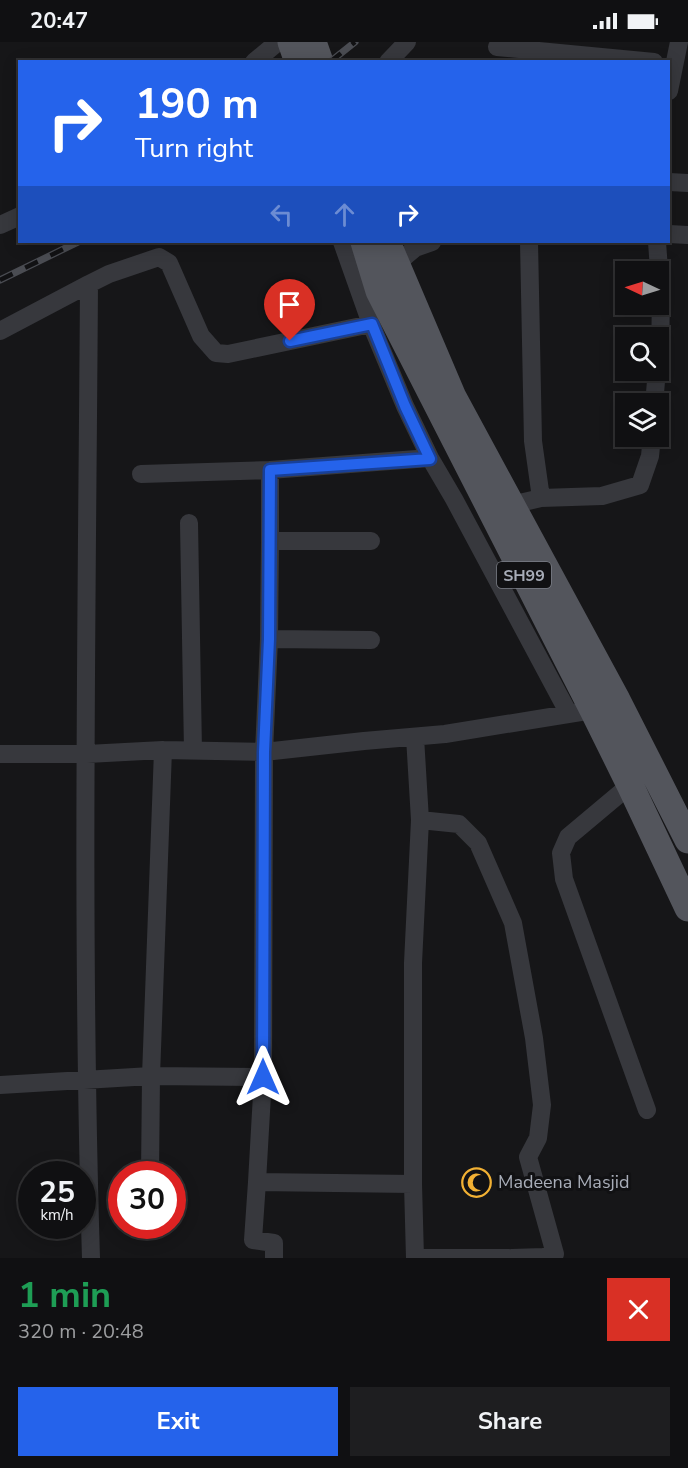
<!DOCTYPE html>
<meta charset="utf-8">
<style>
body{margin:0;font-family:"Nunito Sans",sans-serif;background:#1e1e20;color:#f1f3f6;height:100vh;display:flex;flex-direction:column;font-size:22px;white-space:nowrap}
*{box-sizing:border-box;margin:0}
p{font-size:20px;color:#9c9d9f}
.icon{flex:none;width:33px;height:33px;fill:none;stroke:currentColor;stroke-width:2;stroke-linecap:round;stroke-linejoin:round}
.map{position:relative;height:1216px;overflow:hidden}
.drawer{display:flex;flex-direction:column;background:#101012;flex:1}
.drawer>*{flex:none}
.hud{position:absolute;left:18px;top:18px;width:652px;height:183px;border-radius:0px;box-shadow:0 3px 15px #0003,0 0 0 2px #303032;background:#2563eb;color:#fff;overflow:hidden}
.needle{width:39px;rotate:274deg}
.tools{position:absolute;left:615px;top:219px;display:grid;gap:12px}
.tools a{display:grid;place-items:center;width:54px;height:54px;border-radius:0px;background:#101012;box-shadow:0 3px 15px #0003,0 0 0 2px #303032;font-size:30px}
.speed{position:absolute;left:18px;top:1119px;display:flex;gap:12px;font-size:30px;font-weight:700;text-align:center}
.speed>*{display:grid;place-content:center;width:78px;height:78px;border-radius:50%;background:#101012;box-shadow:0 3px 15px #0003,0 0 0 2px #303032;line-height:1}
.speed small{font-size:15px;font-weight:400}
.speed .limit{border:9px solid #d22;background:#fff;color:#111}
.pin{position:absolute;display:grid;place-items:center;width:51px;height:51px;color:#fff;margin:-62px -26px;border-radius:50% 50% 50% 0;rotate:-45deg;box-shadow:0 0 6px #0007}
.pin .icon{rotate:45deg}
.me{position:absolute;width:66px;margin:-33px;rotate:0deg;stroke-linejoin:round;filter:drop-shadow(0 0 4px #0008)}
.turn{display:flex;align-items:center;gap:21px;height:126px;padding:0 18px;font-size:27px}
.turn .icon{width:78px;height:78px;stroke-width:2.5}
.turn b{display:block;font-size:42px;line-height:51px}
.lanes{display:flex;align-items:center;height:57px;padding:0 18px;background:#0003;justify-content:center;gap:30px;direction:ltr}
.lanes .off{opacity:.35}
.round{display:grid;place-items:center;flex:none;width:63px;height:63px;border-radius:0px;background:#1e1e20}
.overview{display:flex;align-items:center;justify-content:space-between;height:102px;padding:0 18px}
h1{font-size:36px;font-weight:700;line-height:45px;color:#1e9e55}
.button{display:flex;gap:12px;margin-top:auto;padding:12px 18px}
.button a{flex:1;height:69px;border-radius:0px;background:#2563eb;color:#fff;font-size:24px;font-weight:700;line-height:69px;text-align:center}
.button a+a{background:#1e1e20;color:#f1f3f6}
.status{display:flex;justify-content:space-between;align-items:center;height:42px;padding:0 30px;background:#101012;direction:ltr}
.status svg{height:16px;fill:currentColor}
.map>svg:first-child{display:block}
</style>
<div class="status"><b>20:47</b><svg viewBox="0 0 49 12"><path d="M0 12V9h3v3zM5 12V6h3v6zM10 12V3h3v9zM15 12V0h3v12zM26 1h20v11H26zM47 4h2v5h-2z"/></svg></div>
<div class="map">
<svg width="688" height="1216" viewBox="0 0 688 1216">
<rect width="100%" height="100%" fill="#161618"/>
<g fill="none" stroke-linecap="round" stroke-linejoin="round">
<path stroke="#37383d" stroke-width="18" d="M497,5L654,20
M254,20L278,0
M388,20L407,0
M669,49L679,0
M669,140L688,141
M0,183L20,174
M669,192L688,193
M342,200L371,282L405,364L430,416L454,457L569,672
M529,200L533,399L541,456
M657,200C660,240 663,279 658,319
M396,222L415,206L432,200
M89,242C87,566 81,891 91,1216
M0,289L89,242L109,232L159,215L169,221L201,294L216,311L228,312L371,282
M654,362L657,328
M141,432L270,428
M511,463L541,456L602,454L640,443L650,414L652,394
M189,481L193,709
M270,499V428L430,416
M269,597L270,499H371
M0,712H87L163,708L264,710L364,699L445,692L593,668L601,665
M630,743L568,795L561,811L564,837L647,1068
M420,778L459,782L478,801L513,881L534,996L542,1063L538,1096L528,1115L555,1212L544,1215L512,1216
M0,1043L151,1034L263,1035
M150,1132L151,1034L163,708
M257,1140L413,1142
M274,1216V1201L253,1198L257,1140L263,1035L264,710L269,597L371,598
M415,1216L413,1142V921L420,778L415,695
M415,1216H509"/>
<path stroke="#53555c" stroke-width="27" d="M291,0L298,20
M313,0L320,20
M364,200L379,249L593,668L630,743L688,866
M387,200L453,355L617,658L688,798"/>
<defs>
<path id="rail" d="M330,20L355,0
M0,238L78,200"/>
</defs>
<use href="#rail" stroke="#4a4c52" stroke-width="7"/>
<use href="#rail" stroke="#111113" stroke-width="4.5" stroke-dasharray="14" stroke-linecap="butt"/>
</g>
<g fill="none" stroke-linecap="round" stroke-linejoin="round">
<defs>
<path id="route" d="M263,1035L264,710L269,597L270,428L430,417L405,364L372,282L290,299"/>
</defs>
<use href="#route" stroke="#184099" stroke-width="15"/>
<use href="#route" stroke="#2563eb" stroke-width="10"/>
</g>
<defs>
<symbol id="mosque-ring" viewBox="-11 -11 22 22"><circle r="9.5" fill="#111113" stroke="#f2b134" stroke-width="1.5"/><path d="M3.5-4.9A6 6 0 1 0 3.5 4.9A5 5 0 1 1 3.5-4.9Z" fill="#f2b134"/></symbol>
</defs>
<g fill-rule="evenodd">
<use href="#mosque-ring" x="460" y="1124" width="33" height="33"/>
</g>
<g text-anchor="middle" stroke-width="6" stroke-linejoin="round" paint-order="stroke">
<rect fill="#111113" stroke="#7b7e86" stroke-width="1.5" x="497" y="520" width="54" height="26" rx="4.5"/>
<g font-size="16" font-weight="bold" fill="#a8adb8">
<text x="524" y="539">SH99</text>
</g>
<g font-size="18" fill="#a8adb8" stroke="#111113" text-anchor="start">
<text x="498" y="1146">Madeena Masjid</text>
</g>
</g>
</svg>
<div class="tools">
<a><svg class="needle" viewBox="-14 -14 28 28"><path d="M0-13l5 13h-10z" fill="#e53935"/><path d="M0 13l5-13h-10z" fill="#9c9d9f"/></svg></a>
<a><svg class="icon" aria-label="search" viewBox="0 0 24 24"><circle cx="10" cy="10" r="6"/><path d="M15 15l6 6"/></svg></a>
<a><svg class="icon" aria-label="layers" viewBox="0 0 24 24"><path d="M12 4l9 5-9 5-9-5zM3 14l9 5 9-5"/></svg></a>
</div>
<div class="speed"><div>25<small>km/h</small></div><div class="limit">30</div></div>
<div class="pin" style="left:290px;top:299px;background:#d93025"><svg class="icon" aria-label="arrive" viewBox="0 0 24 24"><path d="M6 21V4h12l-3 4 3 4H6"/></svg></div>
<svg class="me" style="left:263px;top:1035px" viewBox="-20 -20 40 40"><path d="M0-17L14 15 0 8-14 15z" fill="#2563eb" stroke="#fff" stroke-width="4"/></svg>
<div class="hud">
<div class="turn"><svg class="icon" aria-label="right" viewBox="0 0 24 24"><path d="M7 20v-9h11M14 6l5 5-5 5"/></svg><div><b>190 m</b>Turn right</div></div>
<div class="lanes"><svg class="icon off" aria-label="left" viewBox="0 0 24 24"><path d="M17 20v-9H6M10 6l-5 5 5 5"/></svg><svg class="icon off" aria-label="ahead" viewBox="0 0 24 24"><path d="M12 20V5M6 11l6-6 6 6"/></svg><svg class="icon" aria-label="right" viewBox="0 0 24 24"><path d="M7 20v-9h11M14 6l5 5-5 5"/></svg></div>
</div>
</div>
<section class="drawer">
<div class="overview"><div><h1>1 min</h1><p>320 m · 20:48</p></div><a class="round" style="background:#d93025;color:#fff"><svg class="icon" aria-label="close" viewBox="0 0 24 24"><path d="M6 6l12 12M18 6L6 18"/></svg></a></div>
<div class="button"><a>Exit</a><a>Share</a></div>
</section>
